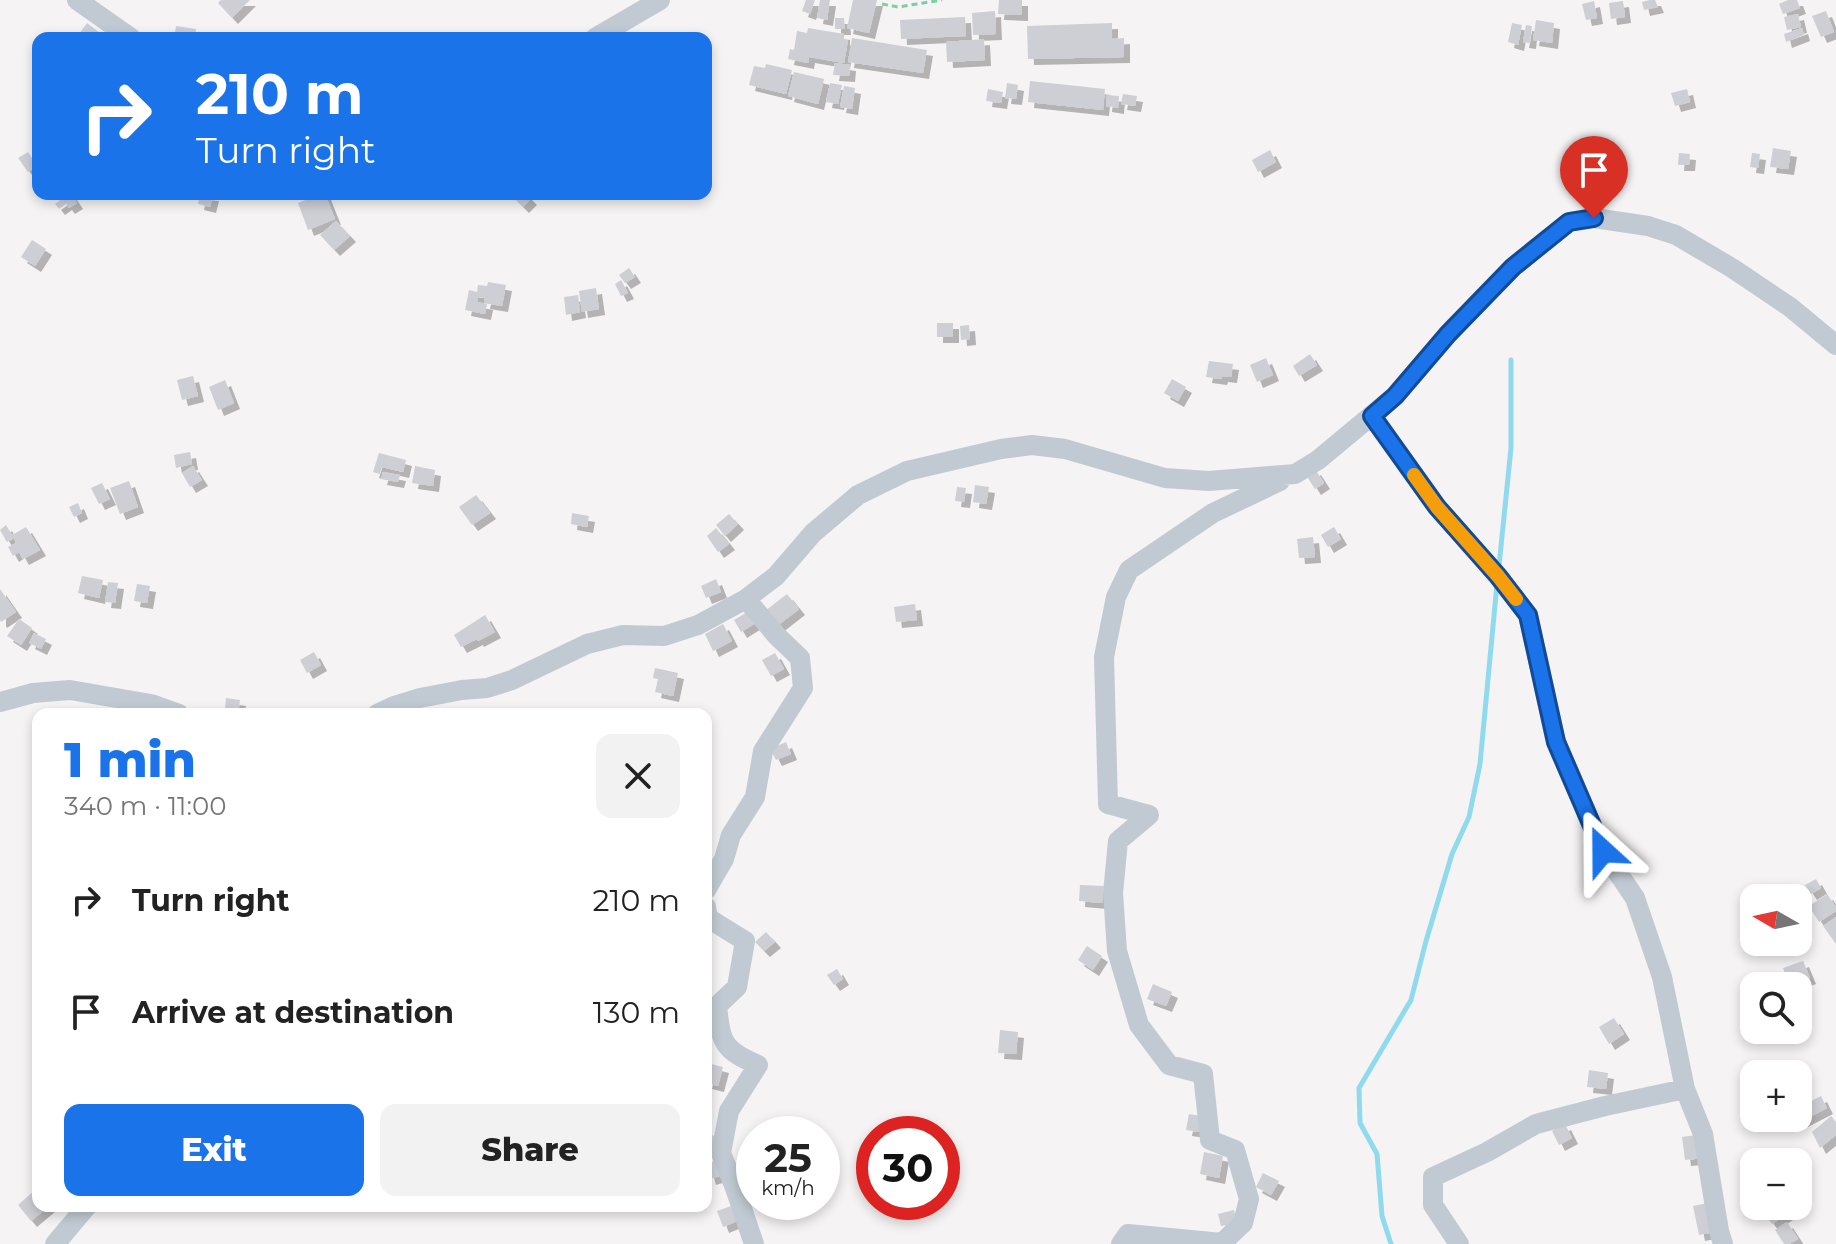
<!DOCTYPE html>
<meta charset="utf-8">
<style>
body{margin:0;font-family:Montserrat,sans-serif;background:#f2f2f2;color:#222;height:100vh;display:flex;flex-direction:column;font-size:30px;white-space:nowrap}
*{box-sizing:border-box;margin:0}
p{font-size:26px;color:#767676}
.icon{flex:none;width:44px;height:44px;fill:none;stroke:currentColor;stroke-width:2;stroke-linecap:round;stroke-linejoin:round}
.map{position:relative;flex:1;overflow:hidden}
.details{position:absolute;left:32px;top:708px;width:680px;height:504px;display:flex;flex-direction:column;background:#fff;border-radius:16px;box-shadow:0 4px 12px #0003}
.details>*{flex:none}
.banner{position:absolute;left:32px;top:32px;width:680px;height:168px;border-radius:16px;box-shadow:0 4px 12px #0003;background:#1a73e8;color:#fff;overflow:hidden}
.needle{width:52px;rotate:279deg}
.tools{position:absolute;left:1740px;top:884px;display:grid;gap:16px}
.tools a{display:grid;place-items:center;width:72px;height:72px;border-radius:16px;background:#fff;box-shadow:0 4px 12px #0003;font-size:40px}
.speed{position:absolute;left:736px;top:1116px;display:flex;gap:16px;font-size:40px;font-weight:700;text-align:center}
.speed>*{display:grid;place-content:center;width:104px;height:104px;border-radius:50%;background:#fff;box-shadow:0 4px 12px #0003;line-height:1}
.speed small{font-size:20px;font-weight:400}
.speed .limit{border:12px solid #d22;background:#fff;color:#111}
.pin{position:absolute;display:grid;place-items:center;width:68px;height:68px;color:#fff;margin:-82px -34px;border-radius:50% 50% 50% 0;rotate:-45deg;box-shadow:0 0 8px #0007}
.pin .icon{rotate:45deg}
.me{position:absolute;width:88px;margin:-44px;rotate:336deg;stroke-linejoin:round;filter:drop-shadow(0 0 6px #0008)}
.turn{display:flex;align-items:center;gap:28px;height:168px;padding:0 32px;font-size:36px}
.turn .icon{width:104px;height:104px;stroke-width:2.5}
.turn b{display:block;font-size:56px;line-height:68px}
.round{display:grid;place-items:center;flex:none;width:84px;height:84px;border-radius:16px;background:#f2f2f2}
.headline{display:flex;align-items:center;justify-content:space-between;height:136px;padding:0 32px}
h1{font-size:48px;font-weight:800;line-height:60px;color:#1a73e8}
.action{display:flex;gap:16px;margin-top:auto;padding:16px 32px}
.action a{flex:1;height:92px;border-radius:16px;background:#1a73e8;color:#fff;font-size:32px;font-weight:800;line-height:92px;text-align:center}
.action a+a{background:#f2f2f2;color:#222}
ul{padding:0;list-style:none}
li{display:flex;align-items:center;gap:24px;height:112px;padding:0 32px}
li div{flex:1}
li b{display:block;font-size:30px}
li em{font-style:normal}
.map>svg:first-child{display:block}
</style>
<div class="map">
<svg width="1836" height="1244" viewBox="0 0 1836 1244">
<defs>
<filter id="shadow"><feDropShadow dx="6" dy="6" stdDeviation="0" flood-color="#0004"/></filter>
</defs>
<rect width="100%" height="100%" fill="#f5f3f3"/>
<g fill="none" stroke-linecap="round" stroke-linejoin="round">
<path stroke="#90daee" stroke-width="5" d="M1499,566L1511,448V360
M1391,1244L1382,1216L1377,1154L1360,1123L1359,1088L1411,1000L1426,941L1452,854L1469,817L1480,764L1497,584"/>
</g>
<path fill="#cdcfd5" filter="url(#shadow)" d="M221,0H250L232,18L218,3Z
M806,0H815L810,14L802,11Z
M820,0H830L827,20L817,18Z
M853,0H877L869,33L847,28Z
M999,0H1022V15L998,14Z
M1650,0H1655L1658,7L1644,10L1642,2Z
M1788,0H1797L1800,8L1783,14L1779,4Z
M1594,1L1597,18L1586,20L1582,4Z
M1623,1L1625,17L1611,19L1609,3Z
M995,11L996,34L973,35L972,13Z
M1826,11L1834,32L1821,37L1812,16Z
M1798,14L1801,27L1787,30L1784,17Z
M965,17L966,36L901,39L900,20Z
M835,18H844L845,29H835Z
M1536,20L1554,23L1552,43L1533,40Z
M87,23L104,36L102,38H76Z
M1112,23V39L1124,38V57L1028,59L1027,26Z
M1512,23L1522,25L1518,45L1508,42Z
M1526,25L1532,26L1530,43L1523,42Z
M176,26L196,29L195,38H174Z
M808,28L844,34V39L848,40L844,63L809,57L808,63L788,59L790,49L794,50L797,31L807,33Z
M1802,28L1804,35L1786,42L1784,34Z
M852,38L927,50L923,73L848,62Z
M984,39L985,60L947,62L946,42Z
M835,63L850,65L849,76L833,75Z
M766,64L792,70L786,94L749,85L754,66L765,68Z
M794,72L824,79L818,104L788,96Z
M1030,81L1105,89L1103,110L1028,102Z
M830,83L842,85L838,104L826,102Z
M1007,83L1018,85L1016,99L1005,98Z
M844,86L855,88L852,109L840,107Z
M988,89L1003,92L1001,103L986,101Z
M1687,89L1690,102L1675,106L1671,93Z
M1123,94L1137,96L1135,106L1121,104Z
M1107,95L1119,96L1118,108L1106,106Z
M1773,148L1791,151L1788,169L1770,167Z
M1270,150L1276,162L1258,172L1252,160Z
M28,152L37,166L28,172L18,158Z
M1679,153L1690,154L1689,165H1678Z
M1752,153L1760,154L1758,168L1750,167Z
M69,194H71L77,203L69,208L66,204L59,209L55,204Z
M200,194L213,195L210,207L198,204Z
M320,194H325L335,219L308,230L298,203Z
M510,194H526L531,199L523,207Z
M336,221L350,236L334,250L320,235Z
M32,240L46,249L35,266L21,257Z
M629,268L635,277L625,283L619,275Z
M621,280L628,293L621,296L615,284Z
M488,282L506,285L502,306L484,303L485,298L478,297L477,302L487,304L485,314L465,310L469,290L477,292L478,285L487,286Z
M596,288L599,309L582,312L579,291Z
M578,295L580,312L566,315L564,297Z
M937,323H953V337H937Z
M969,325L970,339L961,340L960,326Z
M1310,354L1317,365L1299,376L1293,366Z
M1266,358L1273,375L1257,382L1250,365Z
M1209,361L1233,364L1231,377L1222,376L1221,379L1206,377Z
M193,376L198,396L182,400L177,380Z
M1172,379L1186,387L1178,401L1164,393Z
M225,380L234,403L218,410L209,387Z
M190,452L192,464L176,468L174,455Z
M379,453L406,460L403,472L382,467L380,474L373,472Z
M193,466L202,480L190,487L182,473Z
M415,466L435,470L433,486L412,483Z
M1315,469L1324,483L1315,489L1306,475Z
M383,472L400,475L398,482L381,479Z
M129,481L138,507L120,514L110,488Z
M102,483L110,499L99,504L91,488Z
M975,485L989,487L986,504L973,502Z
M957,487L966,488L964,502L955,501Z
M476,495L490,513L472,525L459,507Z
M78,503L82,513L74,517L69,507Z
M572,513L589,516L587,527L571,524Z
M729,514L738,524L725,536L716,525Z
M6,525L12,535L26,527L40,550L23,559L19,552L13,556L8,547L16,543L14,538L7,542L0,530Z
M1334,527L1341,539L1328,547L1321,535Z
M716,528L729,544L718,552L707,536Z
M1313,537L1315,557L1299,558L1297,539Z
M82,576L103,580L99,598L78,593Z
M716,579L721,592L706,598L701,586Z
M108,582L118,583L115,603L105,602Z
M137,584L150,586L147,603L134,601Z
M0,589L16,612L1,622L0,620Z
M787,594L799,609L776,627L765,611Z
M915,604L917,620L896,622L894,607Z
M749,611L757,622L741,632L734,620Z
M485,615L495,632L478,641L477,639L461,647L454,635Z
M19,619L32,628L21,645L7,636Z
M723,624L732,641L713,651L705,634Z
M34,633L46,639L41,649L29,643Z
M314,652L321,665L307,673L300,660Z
M775,653L784,669L771,676L762,660Z
M655,668L678,673L673,696L655,692L658,679L653,678Z
M226,698L240,700L238,714H220L221,708H225Z
M786,742L791,754L776,760L770,749Z
M1816,879L1821,888L1811,894L1805,885Z
M1080,885L1104,886L1102,903L1079,901Z
M1827,894L1836,907V911L1819,922L1809,906Z
M1836,917V944L1823,926Z
M766,932L775,942L764,951L755,942Z
M1087,946L1102,956L1093,970L1078,960Z
M1803,961L1810,978L1790,986L1783,968Z
M837,969L843,979L834,985L827,975Z
M1153,984L1172,992L1166,1006L1147,999Z
M1614,1018L1624,1034L1609,1044L1599,1027Z
M1000,1030L1018,1032L1016,1054L998,1053Z
M711,1064L723,1067L718,1086L706,1083Z
M1589,1070L1608,1073L1606,1089L1587,1087Z
M1821,1096L1827,1108L1802,1121L1798,1113V1108Z
M1189,1114L1201,1116L1199,1132L1186,1130Z
M1831,1116L1836,1122V1135L1820,1148L1812,1132Z
M775,1119L802,1129L800,1134H770Z
M1565,1124L1572,1138L1559,1145L1552,1131Z
M1703,1134L1705,1158L1685,1160L1682,1137Z
M713,1135L721,1153L711,1157L706,1145V1137Z
M1204,1152L1223,1156L1219,1178L1200,1174Z
M721,1159L726,1174L710,1179L706,1164Z
M1263,1173L1279,1181L1271,1195L1256,1187Z
M35,1190L38,1194V1206H49L31,1221L18,1205Z
M1713,1202L1719,1231L1699,1235L1693,1206Z
M734,1205L740,1220L723,1227L717,1211Z
M1778,1206H1782L1787,1214L1772,1224L1765,1214Z
M1234,1210L1237,1223L1221,1226L1218,1214Z
M1787,1222L1798,1239L1789,1244H1784L1775,1230Z"/>
<g fill="none" stroke-linecap="round" stroke-linejoin="round">
<path stroke="#7ad0a6" stroke-width="3" stroke-dasharray="6 4" stroke-linecap="butt" d="M882,4L898,7L942,0"/>
<path stroke="#c1cad2" stroke-width="20" d="M77,0L131,38
M595,38L660,0
M1372,416L1437,507L1498,576L1528,615L1556,742L1603,851L1635,898L1662,977L1685,1089L1703,1134L1719,1231L1723,1244
M0,702L33,693L70,690L151,704L179,714
M377,714L394,706L420,698L462,690L487,688L512,680L587,644L623,635L664,636L698,625L746,599L776,576L813,533L858,495L907,471L1001,449L1032,445L1065,449L1165,478L1209,481L1295,474L1318,460L1395,396L1448,334L1513,267L1569,222L1594,218L1648,226L1676,235L1732,268L1790,307L1836,345
M706,890L724,859L731,835L755,797L763,751L803,688L800,658L777,636L746,599
M706,907L708,918L745,941L737,987L717,1006C721,1043 723,1050 758,1065L729,1111L721,1153L735,1188L754,1244
M55,1244L87,1206
M1121,1244L1128,1234L1222,1243L1243,1223L1249,1199L1235,1150L1210,1140L1203,1074L1169,1065L1139,1025L1117,951L1113,893L1118,841L1149,815L1108,804L1104,657L1116,597L1129,570L1213,513L1280,481
M1459,1244L1433,1205V1177L1487,1152L1536,1124L1605,1106L1685,1089"/>
</g>
<g fill="none" stroke-linecap="round" stroke-linejoin="round">
<defs>
<path id="route" d="M1594,218L1569,222L1513,267L1448,334L1395,396L1372,416L1437,507L1498,576L1528,615L1556,742L1603,851"/>
</defs>
<use href="#route" stroke="#114b97" stroke-width="20"/>
<use href="#route" stroke="#1a73e8" stroke-width="14"/>
<path stroke="#f59e0b" stroke-width="14" d="M1414,475L1437,507L1498,576L1516,599"/>
</g>
</svg>
<div class="tools">
<a><svg class="needle" viewBox="-14 -14 28 28"><path d="M0-13l5 13h-10z" fill="#e53935"/><path d="M0 13l5-13h-10z" fill="#767676"/></svg></a>
<a><svg class="icon" aria-label="search" viewBox="0 0 24 24"><circle cx="10" cy="10" r="6"/><path d="M15 15l6 6"/></svg></a>
<a>+</a>
<a>−</a>
</div>
<div class="speed"><div>25<small>km/h</small></div><div class="limit">30</div></div>
<div class="pin" style="left:1594px;top:218px;background:#d93025"><svg class="icon" aria-label="arrive" viewBox="0 0 24 24"><path d="M6 21V4h12l-3 4 3 4H6"/></svg></div>
<svg class="me" style="left:1603px;top:851px" viewBox="-20 -20 40 40"><path d="M0-17L14 15 0 8-14 15z" fill="#1a73e8" stroke="#fff" stroke-width="4"/></svg>
<div class="banner">
<div class="turn"><svg class="icon" aria-label="right" viewBox="0 0 24 24"><path d="M7 20v-9h11M14 6l5 5-5 5"/></svg><div><b>210 m</b>Turn right</div></div>
</div>
<section class="details">
<div class="headline"><div><h1>1 min</h1><p>340 m · 11:00</p></div><a class="round"><svg class="icon" aria-label="close" viewBox="0 0 24 24"><path d="M6 6l12 12M18 6L6 18"/></svg></a></div>
<ul>
<li><svg class="icon" aria-label="right" viewBox="0 0 24 24"><path d="M7 20v-9h11M14 6l5 5-5 5"/></svg><div><b>Turn right</b></div><em>210 m</em></li>
<li><svg class="icon" aria-label="arrive" viewBox="0 0 24 24"><path d="M6 21V4h12l-3 4 3 4H6"/></svg><div><b>Arrive at destination</b></div><em>130 m</em></li>
</ul>
<div class="action"><a>Exit</a><a>Share</a></div>
</section>
</div>
